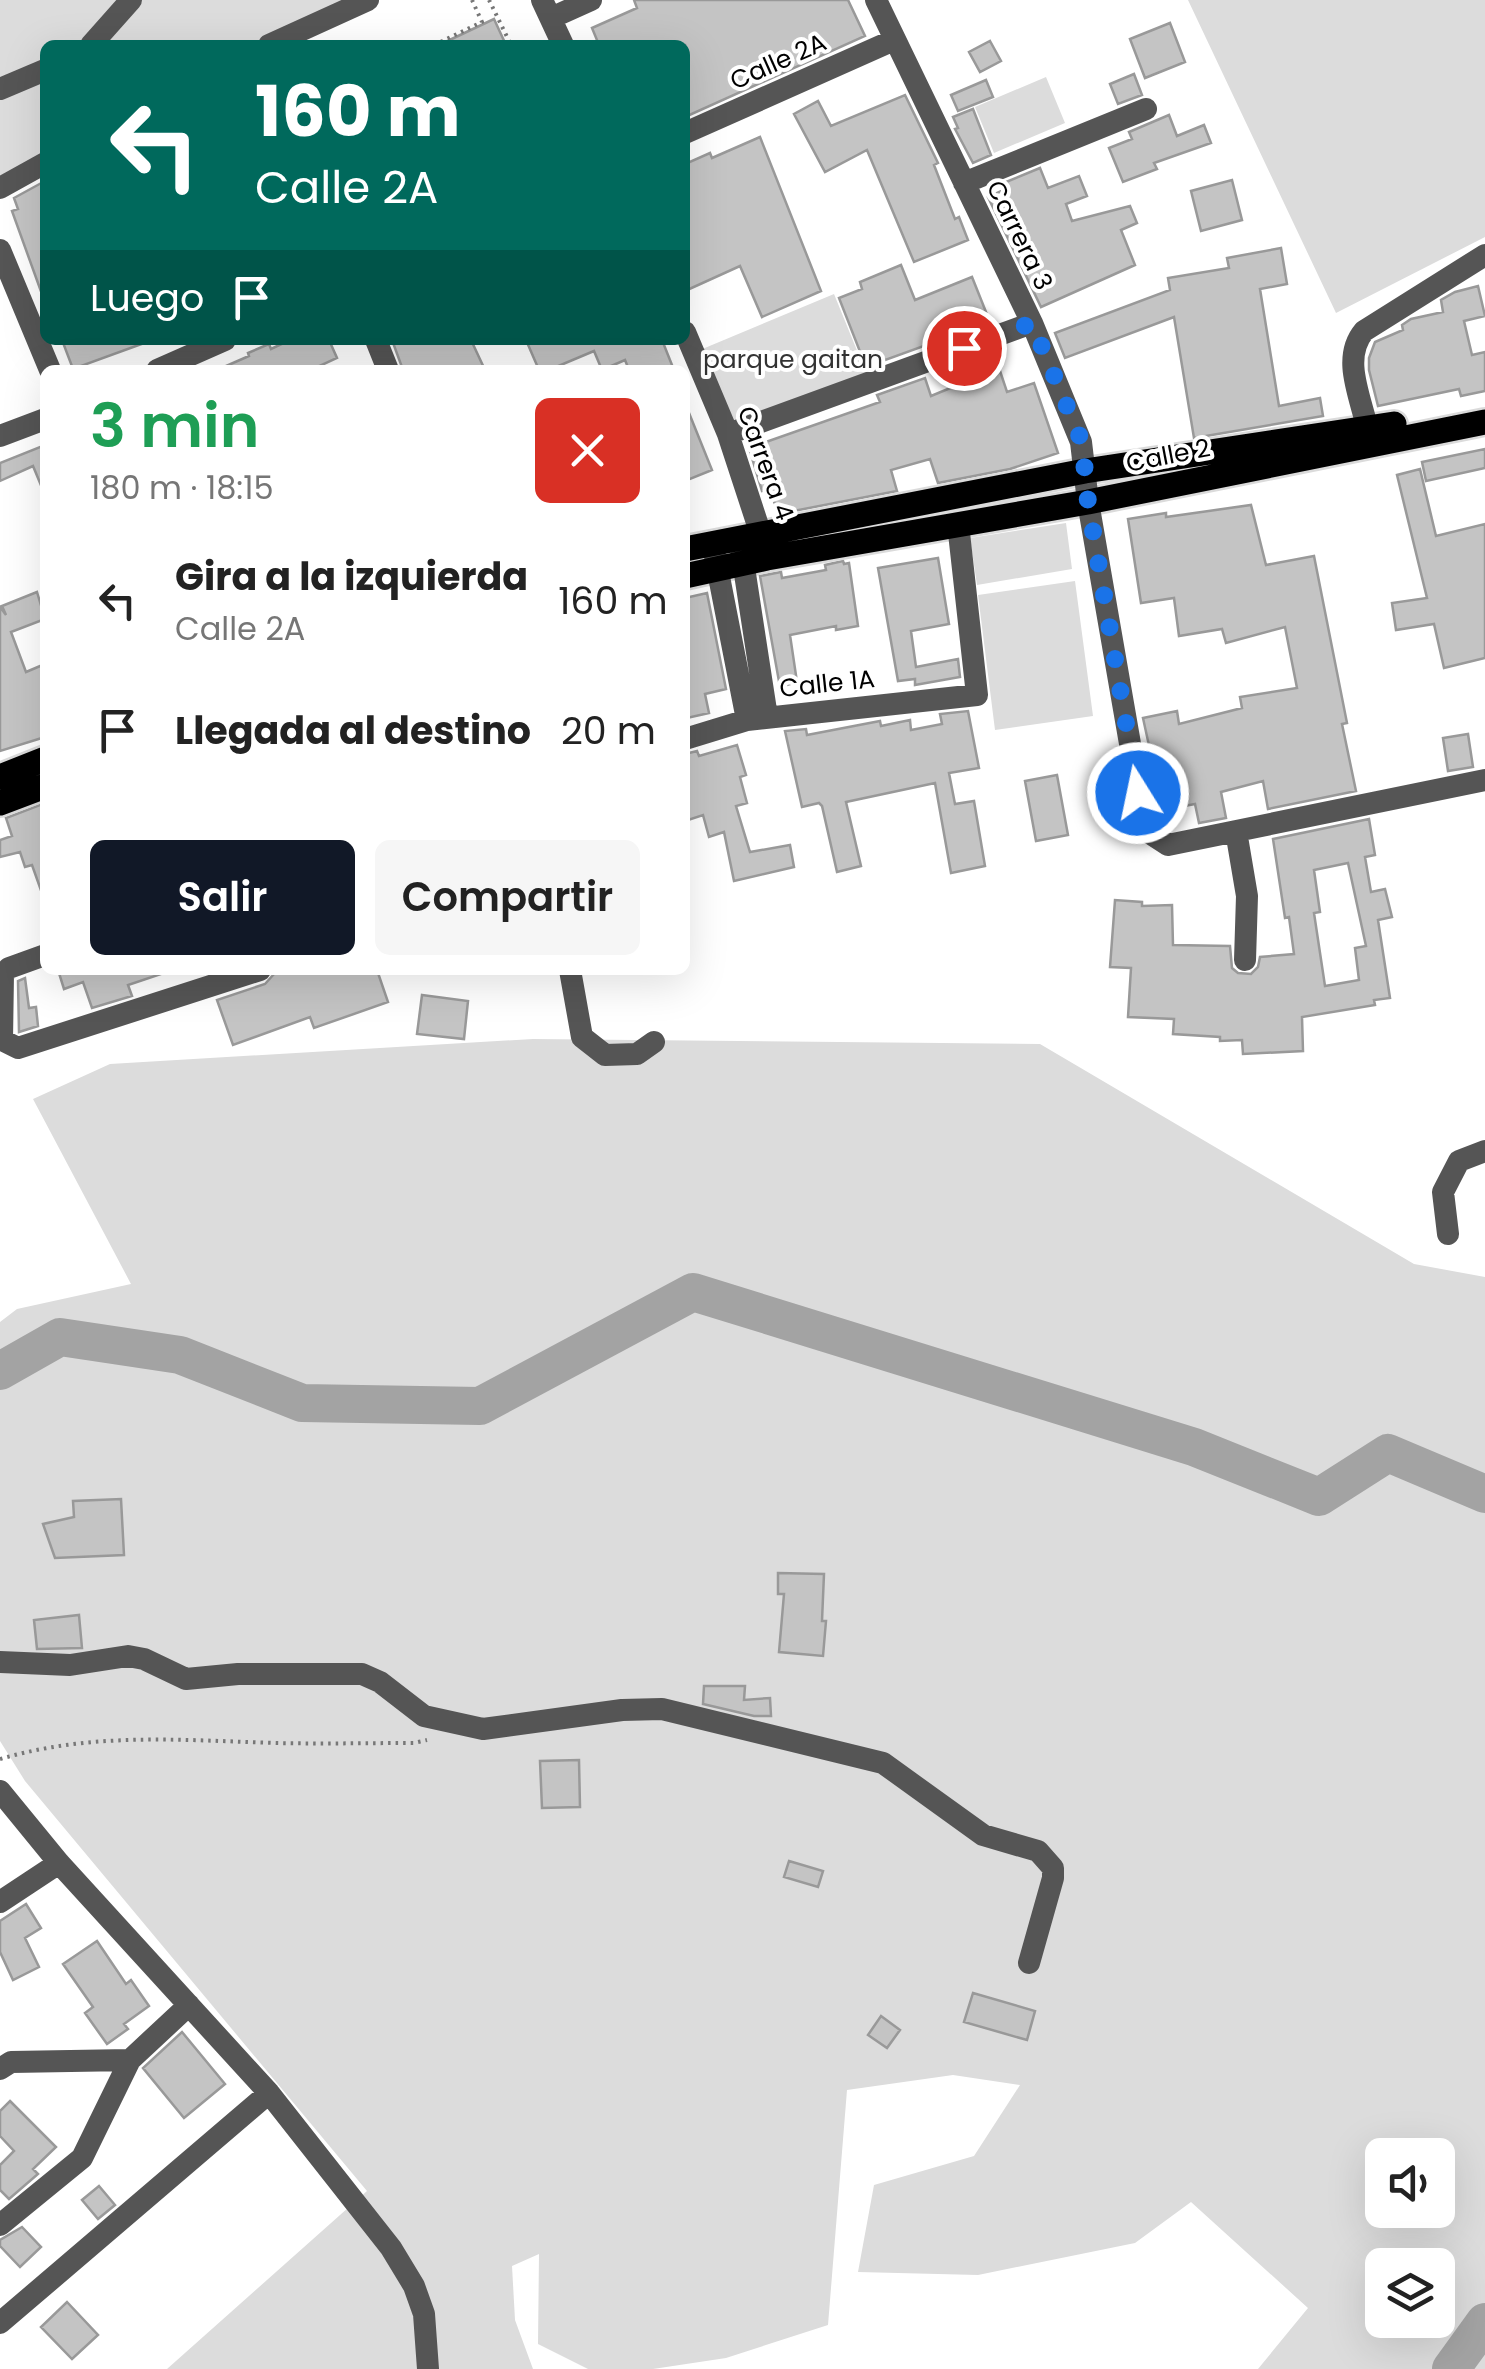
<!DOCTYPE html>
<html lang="es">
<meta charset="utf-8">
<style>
body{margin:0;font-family:Poppins,sans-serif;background:#f6f6f6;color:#222;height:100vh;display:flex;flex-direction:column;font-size:38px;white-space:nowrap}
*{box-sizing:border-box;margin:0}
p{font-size:32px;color:#767676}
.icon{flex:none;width:55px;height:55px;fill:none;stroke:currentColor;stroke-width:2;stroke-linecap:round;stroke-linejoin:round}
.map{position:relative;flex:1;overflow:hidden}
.details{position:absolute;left:40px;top:365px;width:650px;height:610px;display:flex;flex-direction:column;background:#fff;border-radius:15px;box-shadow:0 10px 40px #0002}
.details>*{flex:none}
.hud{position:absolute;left:40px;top:40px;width:650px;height:305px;border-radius:15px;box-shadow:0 10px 40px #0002;background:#00695c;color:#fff;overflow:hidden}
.controls{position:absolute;left:1365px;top:2138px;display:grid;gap:20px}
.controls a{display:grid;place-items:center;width:90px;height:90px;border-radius:15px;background:#fff;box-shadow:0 10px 40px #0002;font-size:50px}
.pin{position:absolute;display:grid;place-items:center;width:85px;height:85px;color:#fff;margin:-42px;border:5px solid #fff;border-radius:50%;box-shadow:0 2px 10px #0007}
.me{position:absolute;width:110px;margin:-55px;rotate:350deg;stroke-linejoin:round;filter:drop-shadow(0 0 8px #0008)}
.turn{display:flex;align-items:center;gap:35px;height:210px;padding:0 50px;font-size:45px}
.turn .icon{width:130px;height:130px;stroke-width:2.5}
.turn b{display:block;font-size:70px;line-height:85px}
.then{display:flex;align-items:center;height:95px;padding:0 50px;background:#0003;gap:20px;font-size:38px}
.round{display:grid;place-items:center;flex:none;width:105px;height:105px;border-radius:15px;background:#f6f6f6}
.headline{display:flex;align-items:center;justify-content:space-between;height:170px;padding:0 50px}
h1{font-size:60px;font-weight:600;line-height:75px;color:#1e9e55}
.primary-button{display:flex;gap:20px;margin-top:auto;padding:20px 50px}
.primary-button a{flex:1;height:115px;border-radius:15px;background:#111827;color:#fff;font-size:40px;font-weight:600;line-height:115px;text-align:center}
.primary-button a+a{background:#f6f6f6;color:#222}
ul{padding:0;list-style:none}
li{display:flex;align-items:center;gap:30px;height:130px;padding:0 50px}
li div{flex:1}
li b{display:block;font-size:38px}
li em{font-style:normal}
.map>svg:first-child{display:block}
</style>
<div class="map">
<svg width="1485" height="2369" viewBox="0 0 1485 2369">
<rect width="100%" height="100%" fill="#fff"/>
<path fill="#dcdcdc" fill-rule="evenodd" d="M0,0H349L247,45H45V158L0,184Z
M1188,0H1485V237L1336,313Z
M1046,77L1065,123L994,153L975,107Z
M834,294L867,375L733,431L700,350Z
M1066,523L1072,569L977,585L970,538Z
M1075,581L1093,716L995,730L978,595Z
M533,1039L1040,1044L1414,1264L1485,1277V2369H1258L1308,2308L1191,2202L1135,2243L978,2275L858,2272L874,2185L974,2156L1020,2085L953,2075L847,2090L828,2325L726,2358L653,2369H588L538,2344L539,2254L512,2266L515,2320L533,2369H167L367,2191L25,1781L0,1741V1322L17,1309L131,1284L33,1099L110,1064ZM1382,2155H1438V2210H1382ZM1382,2265H1438V2320H1382Z"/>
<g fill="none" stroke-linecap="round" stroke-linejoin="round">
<path stroke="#a3a3a3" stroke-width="38" d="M0,1371L60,1337L180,1355L302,1403L480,1406L693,1292L1194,1447L1319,1497L1388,1453L1485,1494
M1451,2369L1485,2322"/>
</g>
<path fill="#c4c4c4" stroke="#999" stroke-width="2.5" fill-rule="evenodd" d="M634,0H848L865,36L685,117V45H599L592,28L637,8Z
M494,19L506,45H439Z
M1170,23L1185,62L1145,78L1130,39Z
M990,41L1001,61L980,72L969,52Z
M1134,74L1142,95L1118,104L1110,84Z
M986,80L993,97L958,111L951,95Z
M905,95L938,163L934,165L955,219L959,217L968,240L914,262L867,150L825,172L794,114L818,101L831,126Z
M973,109L991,155L973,163L955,129L958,128L953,117Z
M1169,115L1177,136L1204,125L1211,143L1154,163L1157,169L1123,182L1109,148L1132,139L1129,132Z
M760,137L821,291L762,317L740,266L685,291V164L710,153L712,158Z
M1040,168L1048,188L1079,176L1087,196L1066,204L1072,221L1130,206L1137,223L1121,230L1135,265L1041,307L988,197L1008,188L1006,182Z
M1232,180L1242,220L1201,231L1191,191Z
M45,181V296L43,297L12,211L18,209L14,198Z
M1281,248L1287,284L1260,289L1279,406L1320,398L1323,416L1194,438L1174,317L1065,358L1055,333L1170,290L1168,278L1229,268L1227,258Z
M901,265L915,300L972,277L990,322L866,367L839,298L862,289L860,282Z
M1478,286L1485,316L1464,321L1472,355L1485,352V391L1461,396L1459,389L1378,406L1369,370V358L1375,342L1403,330L1402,325L1411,319L1443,312L1441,300L1455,292Z
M62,340H146L147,342L73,369Z
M290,340H329L337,358L311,370H217L249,356L248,353L269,344L271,349Z
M392,340H471L485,370H403Z
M526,340H662L674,370H629L625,360L602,370L594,351L549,370H539Z
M995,356L1007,392L1034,383L1058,453L1010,469L938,483L930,459L891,470L897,491L778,514L770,489L762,491L749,448L880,402L877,395L925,378L931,396L965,382L960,369Z
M685,403L712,470L685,481Z
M45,445V495L33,466L0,481V463Z
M1485,449V468L1426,481L1422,462Z
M1420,469L1436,536L1485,524V658L1444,668L1434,624L1396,630L1392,603L1427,598L1397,475Z
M1251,505L1266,565L1314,556L1347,723L1342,724L1356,791L1268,809L1263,781L1221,792L1226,818L1199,823L1195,804L1163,810L1143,718L1177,711L1179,724L1242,708L1240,697L1297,688L1285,627L1226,643L1222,629L1179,636L1174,598L1141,603L1128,519L1166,513V517Z
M938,558L949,624L911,631L916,667L958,659L960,677L915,685V679L898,681L878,568Z
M843,561L844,564L849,563L858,626L836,630V626L790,635L797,682L780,687L760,576L781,572L782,578L826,570L825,565Z
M37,592L45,619L11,632L26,672L45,664V737L0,751V607L6,615L2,606Z
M707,593L726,689L705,694L709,713L687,718L685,598Z
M968,711L979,768L949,773L955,804L974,801L985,866L951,873L935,783L846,802L861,866L837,872L822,806L819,803L802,807L785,731L806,729L807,735L880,721L881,726L910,720L911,730L942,724L940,714Z
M1468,734L1473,767L1448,771L1443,738Z
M737,745L746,775L740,777L747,803L736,806L750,852L790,845L794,867L734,881L724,832L709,837L703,815L685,821V754L697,751L699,756Z
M1057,775L1068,835L1036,841L1025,781Z
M45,803V895L43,896L32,865L25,867L20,852L0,857V840L12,836L6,818Z
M1369,819L1375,855L1365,857L1371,892L1385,889L1392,917L1378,920L1390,998L1374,1000L1375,1005L1302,1017L1303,1051L1243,1054L1242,1040L1220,1041V1037L1173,1034L1174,1019L1128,1017L1131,968L1110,967L1115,900L1142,902V906L1172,905L1173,945L1230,946L1232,968L1238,973L1251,974L1258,967L1260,957L1294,954L1289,917L1285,918L1273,839ZM1348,863L1366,946L1355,948L1359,980L1325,986L1314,913L1320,912L1314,870Z
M58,970H163L164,973L128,985L132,996L92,1008L83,982L64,989Z
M286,970H377L388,1002L314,1028L310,1017L233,1045L217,1000L265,984L274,974Z
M25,978L29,1008L36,1007L38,1026L19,1032L18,981Z
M422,995L468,1001L464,1039L417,1034Z
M121,1499L124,1555L55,1558L43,1524L74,1517L73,1501Z
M778,1573L824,1574L822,1621H826L823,1656L779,1652L784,1594H778Z
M79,1615L82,1648L37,1649L34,1620Z
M704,1686H745L744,1700L770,1698L771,1716H754L703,1704Z
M579,1760L580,1807L542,1808L540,1761Z
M789,1861L823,1871L818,1887L784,1877Z
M26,1904L41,1928L25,1938L39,1967L13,1980L0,1952V1921Z
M97,1941L126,1984L131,1980L149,2006L124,2024L128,2029L107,2044L85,2013L93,2007L63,1964Z
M973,1993L1035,2011L1027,2040L964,2022Z
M881,2016L900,2030L887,2048L868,2035Z
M182,2032L225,2084L184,2118L143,2068Z
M10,2101L56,2147L33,2169L38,2174L9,2199L0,2190V2165L14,2151L0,2136V2111Z
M99,2186L115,2205L98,2219L82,2200Z
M22,2227L41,2247L20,2267L0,2246V2240Z
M67,2302L98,2335L72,2359L41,2327Z"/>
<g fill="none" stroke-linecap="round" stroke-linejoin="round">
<defs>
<path id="major" d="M685,549L1085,471L1394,424
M685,576L767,558L1088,502L1485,422
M0,777L45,759
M0,803L45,786"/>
</defs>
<use href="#major" stroke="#dbdbdb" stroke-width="30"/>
<path stroke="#777" stroke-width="4" stroke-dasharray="2.5 5" stroke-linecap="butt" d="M489,0L511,45
M434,45L482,22L472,0
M0,1759C93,1732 180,1740 275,1743C321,1744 367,1743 414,1743L427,1740"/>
<path stroke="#555" stroke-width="22" d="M542,0L563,45
M876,0L1032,323L1081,442L1088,502L1145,830L1168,845L1485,780
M551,18L591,0
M91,45L131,0
M269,45L368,0
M0,89L45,70
M685,133L894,40
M964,183L1146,109
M0,188L45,163
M0,250L50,370
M685,332L728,434L766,550
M376,340L388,370
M157,370L225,340
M728,434L1032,323
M0,436L45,419
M1370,444C1367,408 1338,362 1364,331L1485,255
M741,548L767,717
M714,551L747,720
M685,739L747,720L977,695L958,524
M1236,831L1247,896L1245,960
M45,955L9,968L3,974L2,1040L18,1048L260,970
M570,970L582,1037L605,1055L637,1054L654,1042
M1448,1234L1443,1192L1459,1161L1485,1151
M0,1662L70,1665L128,1656L144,1659L186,1679L238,1674H362L380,1682L424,1716L483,1729L622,1710L662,1709L883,1763L983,1835L1038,1851L1053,1868V1878L1029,1963
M0,1791L59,1863L269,2093L391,2248L414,2286L424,2314L428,2369
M0,1902L59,1863
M0,2069L11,2062L130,2060
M0,2225L82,2158L130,2060L189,2005
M0,2323L269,2093"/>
<use href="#major" stroke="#000" stroke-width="25"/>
</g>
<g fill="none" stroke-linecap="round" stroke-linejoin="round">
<path stroke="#1a73e8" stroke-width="18" stroke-dasharray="0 32.4" d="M964,348L1032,323L1082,442L1088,502L1138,793"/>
</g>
<g text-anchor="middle" stroke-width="8" stroke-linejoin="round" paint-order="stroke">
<g font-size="25" fill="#000" stroke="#fff">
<text transform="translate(778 61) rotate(-24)" y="9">Calle 2A</text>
<text transform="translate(1020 235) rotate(64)" y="9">Carrera 3</text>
<text transform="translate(1168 455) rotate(-11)" y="9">Calle 2</text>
<text transform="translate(766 463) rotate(70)" y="9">Carrera 4</text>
<text transform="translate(827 683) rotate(-6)" y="9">Calle 1A</text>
</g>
<g font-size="25" fill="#333" stroke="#fff">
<text x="793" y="368">parque gaitan</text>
</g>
</g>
</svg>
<div class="controls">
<a><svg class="icon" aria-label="sound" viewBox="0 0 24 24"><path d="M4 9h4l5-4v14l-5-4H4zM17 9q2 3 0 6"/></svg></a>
<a><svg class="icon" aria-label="layers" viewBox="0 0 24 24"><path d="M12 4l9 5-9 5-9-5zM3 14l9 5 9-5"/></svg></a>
</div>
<div class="pin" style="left:964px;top:348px;background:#d93025"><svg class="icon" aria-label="arrive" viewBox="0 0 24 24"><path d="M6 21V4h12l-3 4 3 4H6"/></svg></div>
<svg class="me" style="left:1138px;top:793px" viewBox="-20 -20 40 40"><circle r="17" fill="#1a73e8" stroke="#fff" stroke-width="3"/><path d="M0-11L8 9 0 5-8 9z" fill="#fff"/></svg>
<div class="hud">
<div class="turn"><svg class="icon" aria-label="left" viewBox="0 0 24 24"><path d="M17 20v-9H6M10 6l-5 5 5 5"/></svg><div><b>160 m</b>Calle 2A</div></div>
<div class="then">Luego<svg class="icon" aria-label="arrive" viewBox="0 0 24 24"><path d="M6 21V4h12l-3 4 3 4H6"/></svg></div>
</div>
<section class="details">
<div class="headline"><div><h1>3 min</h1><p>180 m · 18:15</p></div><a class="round" style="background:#d93025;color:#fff"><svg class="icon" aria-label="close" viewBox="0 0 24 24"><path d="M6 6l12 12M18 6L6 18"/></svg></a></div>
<ul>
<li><svg class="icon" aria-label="left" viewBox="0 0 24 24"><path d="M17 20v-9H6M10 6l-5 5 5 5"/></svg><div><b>Gira a la izquierda</b><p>Calle 2A</p></div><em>160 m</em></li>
<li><svg class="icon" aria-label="arrive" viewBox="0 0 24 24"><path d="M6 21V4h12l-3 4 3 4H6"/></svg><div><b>Llegada al destino</b></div><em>20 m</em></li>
</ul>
<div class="primary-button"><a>Salir</a><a>Compartir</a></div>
</section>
</div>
